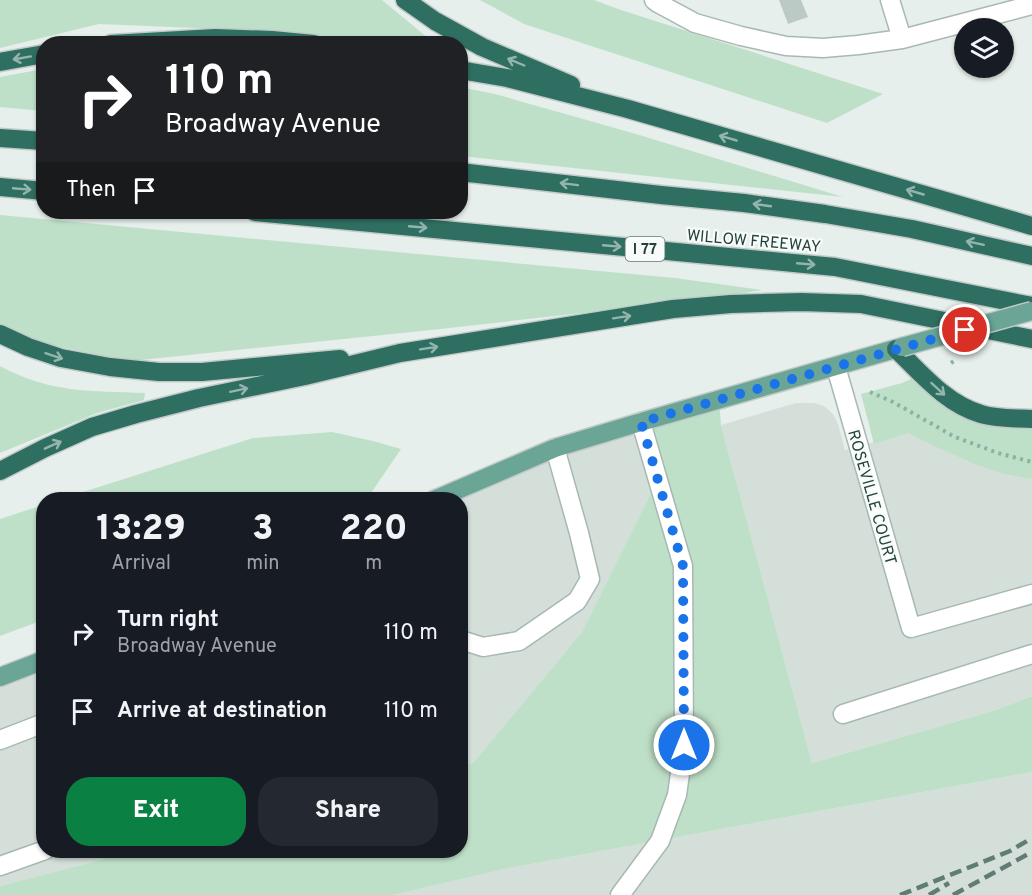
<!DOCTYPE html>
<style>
body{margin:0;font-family:Overpass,sans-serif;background:#242831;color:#f1f3f6;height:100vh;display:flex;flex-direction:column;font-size:22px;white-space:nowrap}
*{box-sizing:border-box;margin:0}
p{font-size:20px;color:#9ea1a6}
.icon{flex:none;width:33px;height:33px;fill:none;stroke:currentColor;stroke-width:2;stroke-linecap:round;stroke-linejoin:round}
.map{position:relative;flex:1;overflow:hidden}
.panel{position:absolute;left:36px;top:492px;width:432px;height:366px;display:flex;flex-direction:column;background:#171b24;border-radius:24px;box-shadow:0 2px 4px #0004}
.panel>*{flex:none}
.guide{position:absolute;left:36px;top:36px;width:432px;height:183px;border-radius:24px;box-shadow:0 2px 4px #0004;background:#202124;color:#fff;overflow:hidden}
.buttons{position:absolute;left:954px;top:18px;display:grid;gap:12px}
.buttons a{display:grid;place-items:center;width:60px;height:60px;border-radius:50%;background:#171b24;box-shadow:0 2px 4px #0004;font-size:30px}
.pin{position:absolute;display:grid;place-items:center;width:51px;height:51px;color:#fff;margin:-26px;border:3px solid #fff;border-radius:50%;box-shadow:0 2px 6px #0007}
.me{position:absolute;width:66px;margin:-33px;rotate:0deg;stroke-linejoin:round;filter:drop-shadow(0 0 4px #0008)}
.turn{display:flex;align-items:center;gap:21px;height:126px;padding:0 30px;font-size:27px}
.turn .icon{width:78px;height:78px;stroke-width:2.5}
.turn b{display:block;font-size:42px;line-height:51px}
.then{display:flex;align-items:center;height:57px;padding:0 30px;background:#0003;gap:12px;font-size:22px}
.eta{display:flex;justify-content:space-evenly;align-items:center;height:102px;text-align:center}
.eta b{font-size:36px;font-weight:800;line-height:42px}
.primary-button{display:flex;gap:12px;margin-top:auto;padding:12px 30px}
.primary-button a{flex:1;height:69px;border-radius:24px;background:#0b8043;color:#fff;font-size:24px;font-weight:800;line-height:69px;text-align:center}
.primary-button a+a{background:#242831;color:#f1f3f6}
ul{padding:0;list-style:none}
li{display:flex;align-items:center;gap:18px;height:78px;padding:0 30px}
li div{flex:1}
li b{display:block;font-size:22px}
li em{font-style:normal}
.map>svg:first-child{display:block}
</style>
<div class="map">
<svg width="1032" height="895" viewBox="0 0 1032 895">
<rect width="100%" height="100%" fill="#e6efeb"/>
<path fill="#d4dfda" d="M796,403H814L824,406L833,414L838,424L845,450L908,433L967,461L1018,477L1032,479V696L993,711L812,763L721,425Z
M641,422L658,479L582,632L473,763L461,766L460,500H434Z
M43,660L44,850L135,851L0,886V677Z
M1032,772V895H393L509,868Z"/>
<path fill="#bfe0c8" d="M0,0H382L434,43H382L269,31L99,24L0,48Z
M480,0H594L621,10L883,94L827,123L524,24Z
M43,69V111L0,107V77Z
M460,87L495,94L636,134L843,197L461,156Z
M0,215L675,278L762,290L707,299L431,330L131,361L31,341L0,326Z
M0,366C49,393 91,391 145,393L144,400L97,413L0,453Z
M922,374L954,403L1032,419V479C988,474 947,452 908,433L874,444L861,394L902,383Z
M719,400L721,425L812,763L993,711L1032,696V772L509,868L393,895H0V886L135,851L460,850L461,766L473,763L582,632L658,479L641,422Z
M332,432L373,441L401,449L371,493L354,500L61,499L253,438Z
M43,505V620L0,636V519Z"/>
<path fill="#bbcac4" d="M779,0H801L808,17L788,24Z"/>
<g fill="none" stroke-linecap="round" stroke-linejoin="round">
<defs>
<path id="minor" d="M654,0L658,3L695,23L741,36L786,46L823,48L858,45L902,39L1032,5
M890,0L902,39
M836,367L911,628L1032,594
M460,639L461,640L483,647L519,641L577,601L590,579L579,533L555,448
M843,714L1032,654
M0,740L44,723
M0,866L45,850
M620,895L660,841L677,795L684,745L683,566L641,422"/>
<path id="major" d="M434,500L555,448L641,422L902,347
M0,677L44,660"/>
<path id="highway" d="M405,0L435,21L482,47L571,85
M111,44L215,38L272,40L314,44
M0,62L44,54
M460,70L507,78L628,109L1032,226
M0,138L44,141
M460,172L661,195L744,203L825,214L912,229L1032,256
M0,187L44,191
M255,212L835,267L1032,306
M0,334L28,347L61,358L110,367L159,372H202L340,359
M896,349C921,373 946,404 981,414C996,419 1016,418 1032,419
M0,471L45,448L92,427L136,414L199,398L305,376L400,353L673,309L731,304L801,302L861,304L1032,339"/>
</defs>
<use href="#minor" stroke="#a8b8b2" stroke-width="21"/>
<use href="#major" stroke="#c2cac8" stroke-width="21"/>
<use href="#highway" stroke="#c2cac8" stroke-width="21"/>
<path stroke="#86b3a5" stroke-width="4" stroke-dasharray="3 4.5" stroke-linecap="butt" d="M951,363L957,359
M870,392L893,402L955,437L998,453L1032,462"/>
<use href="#minor" stroke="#fff" stroke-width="18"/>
<use href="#major" stroke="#6aa596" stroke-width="18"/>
<use href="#highway" stroke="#2f6f62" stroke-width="18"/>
<path stroke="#5f7d75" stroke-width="4.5" stroke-dasharray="12 6" stroke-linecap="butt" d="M900,895L1010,851L1032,838
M929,895L949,883
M953,895L1032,852"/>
<defs>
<path id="major-bridge" d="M902,347L1032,311"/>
</defs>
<use href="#major-bridge" stroke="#c2cac8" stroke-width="21" stroke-linecap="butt"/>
<use href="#major-bridge" stroke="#6aa596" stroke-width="18"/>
</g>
<defs><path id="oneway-shaft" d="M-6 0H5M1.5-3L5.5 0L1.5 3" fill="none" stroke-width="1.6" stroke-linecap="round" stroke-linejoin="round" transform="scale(1.5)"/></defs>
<g stroke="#93b5ae">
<use href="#oneway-shaft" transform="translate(22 58) rotate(170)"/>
<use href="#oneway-shaft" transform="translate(516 62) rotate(-157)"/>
<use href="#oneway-shaft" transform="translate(728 138) rotate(-164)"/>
<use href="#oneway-shaft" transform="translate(569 184) rotate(-173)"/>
<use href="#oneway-shaft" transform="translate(22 189) rotate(5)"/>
<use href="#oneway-shaft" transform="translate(915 192) rotate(-164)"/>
<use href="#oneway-shaft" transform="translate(762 205) rotate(-172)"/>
<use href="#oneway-shaft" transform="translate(418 227) rotate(5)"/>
<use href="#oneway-shaft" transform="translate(975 243) rotate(-168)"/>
<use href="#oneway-shaft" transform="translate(612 246) rotate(5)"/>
<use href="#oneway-shaft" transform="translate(806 264) rotate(5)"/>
<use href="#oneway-shaft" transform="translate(622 317) rotate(-9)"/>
<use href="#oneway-shaft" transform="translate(429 348) rotate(-9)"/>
<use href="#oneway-shaft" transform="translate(54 356) rotate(18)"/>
<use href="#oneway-shaft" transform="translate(938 389) rotate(42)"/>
<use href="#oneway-shaft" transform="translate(239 390) rotate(-12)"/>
<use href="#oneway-shaft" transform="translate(53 445) rotate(-24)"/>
</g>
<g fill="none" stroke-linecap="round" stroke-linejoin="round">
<path stroke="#1a73e8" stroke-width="10" stroke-dasharray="0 18" d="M684,745L683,566L641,422L965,330"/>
</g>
<g text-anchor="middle" stroke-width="4.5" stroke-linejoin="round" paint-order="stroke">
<rect fill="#f7fbf9" stroke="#637a73" stroke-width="1.5" x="625.5" y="237" width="39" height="24" rx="4.5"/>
<g font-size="15" font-weight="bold" fill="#24423a">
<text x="645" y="254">I 77</text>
</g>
<g font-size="16" fill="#24423a" stroke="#f7fbf9">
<text transform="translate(754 240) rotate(5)" y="6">WILLOW FREEWAY</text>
<text transform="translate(873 497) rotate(74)" y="6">ROSEVILLE COURT</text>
</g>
</g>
</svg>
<div class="buttons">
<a><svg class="icon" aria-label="layers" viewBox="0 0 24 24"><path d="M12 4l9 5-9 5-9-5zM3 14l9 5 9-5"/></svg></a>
</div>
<div class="pin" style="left:965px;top:330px;background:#d93025"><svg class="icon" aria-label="arrive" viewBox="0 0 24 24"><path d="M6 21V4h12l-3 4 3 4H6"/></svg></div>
<svg class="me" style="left:684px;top:745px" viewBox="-20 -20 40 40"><circle r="17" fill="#1a73e8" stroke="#fff" stroke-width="3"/><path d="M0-11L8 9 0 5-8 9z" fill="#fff"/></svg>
<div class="guide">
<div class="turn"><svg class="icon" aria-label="right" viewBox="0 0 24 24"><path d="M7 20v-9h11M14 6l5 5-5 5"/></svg><div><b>110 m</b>Broadway Avenue</div></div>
<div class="then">Then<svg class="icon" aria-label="arrive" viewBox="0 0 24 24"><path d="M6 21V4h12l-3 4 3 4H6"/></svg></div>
</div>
<section class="panel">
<div class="eta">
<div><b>13:29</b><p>Arrival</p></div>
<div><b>3</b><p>min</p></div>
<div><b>220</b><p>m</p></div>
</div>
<ul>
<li><svg class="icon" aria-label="right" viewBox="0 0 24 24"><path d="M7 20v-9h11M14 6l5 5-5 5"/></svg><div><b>Turn right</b><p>Broadway Avenue</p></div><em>110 m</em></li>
<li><svg class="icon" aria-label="arrive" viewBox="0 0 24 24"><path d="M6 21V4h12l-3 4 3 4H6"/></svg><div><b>Arrive at destination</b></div><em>110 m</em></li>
</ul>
<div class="primary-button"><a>Exit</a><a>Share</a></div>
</section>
</div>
